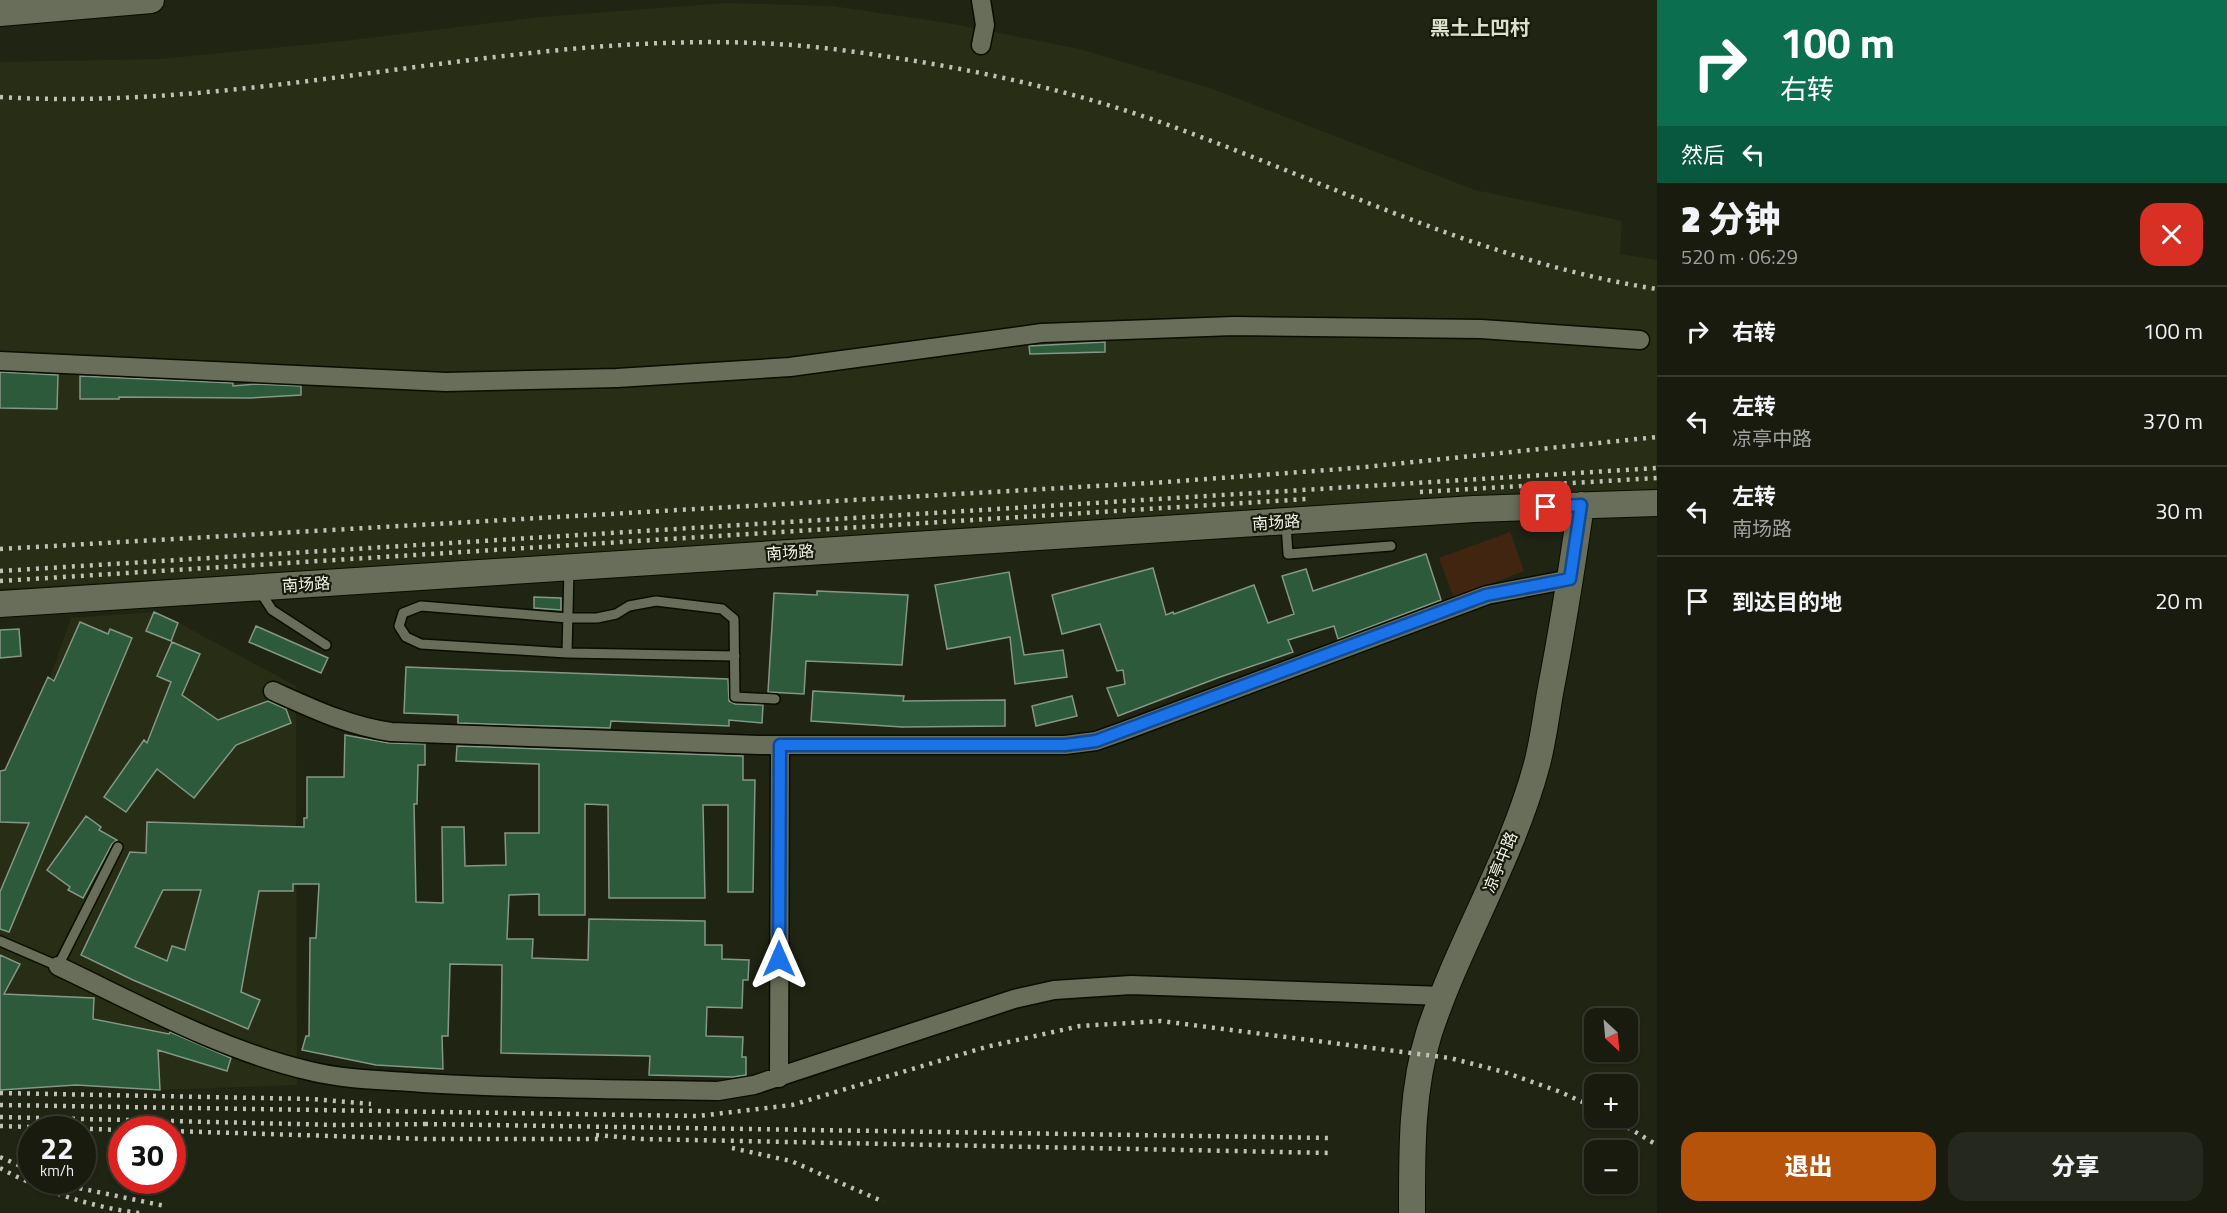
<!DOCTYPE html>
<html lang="zh">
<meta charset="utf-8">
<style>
body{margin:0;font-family:"Titillium Web","Noto Sans SC",sans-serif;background:#25281c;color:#f1f3f6;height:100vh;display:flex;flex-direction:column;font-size:22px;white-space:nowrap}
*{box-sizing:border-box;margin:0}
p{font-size:20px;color:#9fa19e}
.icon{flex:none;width:33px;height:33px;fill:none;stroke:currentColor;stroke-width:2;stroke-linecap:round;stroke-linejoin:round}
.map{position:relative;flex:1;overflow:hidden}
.sheet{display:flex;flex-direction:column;background:#181b0e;width:570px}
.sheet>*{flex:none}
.banner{background:#0b6e4f;color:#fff;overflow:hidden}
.needle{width:39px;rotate:154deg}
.fabs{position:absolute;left:1584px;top:1008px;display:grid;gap:12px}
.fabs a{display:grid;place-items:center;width:54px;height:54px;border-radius:12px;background:#181b0e;box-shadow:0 2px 4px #0004,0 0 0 2px #36392e;font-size:30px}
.speed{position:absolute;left:18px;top:1116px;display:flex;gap:12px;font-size:30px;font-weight:700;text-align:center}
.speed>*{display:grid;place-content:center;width:78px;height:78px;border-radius:50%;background:#181b0e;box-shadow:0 2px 4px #0004,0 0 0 2px #36392e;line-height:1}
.speed small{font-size:15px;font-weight:400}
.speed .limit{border:9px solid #d22;background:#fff;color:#111}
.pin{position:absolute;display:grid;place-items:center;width:51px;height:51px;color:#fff;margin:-26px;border-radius:12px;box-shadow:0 3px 9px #0006}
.me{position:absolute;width:66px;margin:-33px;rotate:0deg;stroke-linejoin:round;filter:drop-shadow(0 0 4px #0008)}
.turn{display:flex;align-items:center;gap:21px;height:126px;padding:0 24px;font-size:27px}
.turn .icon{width:78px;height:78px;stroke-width:2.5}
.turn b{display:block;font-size:42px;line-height:51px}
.then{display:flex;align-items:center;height:57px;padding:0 24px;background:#0003;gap:12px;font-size:22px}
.round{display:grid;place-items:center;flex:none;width:63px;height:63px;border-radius:18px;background:#25281c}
.head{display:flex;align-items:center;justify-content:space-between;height:102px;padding:0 24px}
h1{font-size:36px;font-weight:800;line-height:45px}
.button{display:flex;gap:12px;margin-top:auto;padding:12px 24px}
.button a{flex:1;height:69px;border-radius:18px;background:#b45309;color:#fff;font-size:24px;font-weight:800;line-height:69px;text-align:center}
.button a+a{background:#25281c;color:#f1f3f6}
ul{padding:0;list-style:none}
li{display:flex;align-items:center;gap:18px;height:90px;padding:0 24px;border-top:2px solid #36392e}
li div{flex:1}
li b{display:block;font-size:22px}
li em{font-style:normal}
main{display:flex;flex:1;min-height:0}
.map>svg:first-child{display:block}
</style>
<main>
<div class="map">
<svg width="1657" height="1213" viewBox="0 0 1657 1213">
<rect width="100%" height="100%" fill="#202413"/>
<path fill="#282d15" d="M726,3L833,6L948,23L1080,49L1213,89L1475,190L1622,221L1620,254L1657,260V498L1079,525L0,589V62L159,59L343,41L540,17Z
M154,612L179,623L296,686L297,1085L155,1090L76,1085L0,1090V780L14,779L71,618Z"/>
<path fill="#422511" d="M1510,532L1524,571L1454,598L1439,558Z"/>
<path fill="#2d5a3a" stroke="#859788" stroke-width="1.5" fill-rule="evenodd" d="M1105,342V352L1030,354L1029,346Z
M0,372L58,375L57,409L0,408Z
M80,376L233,383V386L256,384L301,386V395L250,398L119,397V399H80Z
M1426,554L1441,600L1338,639L1334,626L1288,640L1293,652L1220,677L1118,716L1107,688L1125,684L1123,670L1117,671L1100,624L1062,634L1052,595L1153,568L1166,615L1173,612L1174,614L1254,585L1268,623L1294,614L1282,576L1306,569L1313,591Z
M1009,572L1024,655L1063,650L1067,677L1015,684L1010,637L947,649L935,585Z
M817,591L908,595L902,665L806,661L804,694L768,692L774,593L817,595Z
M534,597L561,598V610L534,608Z
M154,612L178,623L171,641L146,631Z
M80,622L108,634L110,629L132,638L9,932L0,929V892L29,823L0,822V771L5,770L48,677L54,681Z
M256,626L328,658L321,673L249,642Z
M19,629L21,656L0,658V630Z
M172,642L200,654L182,695L218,720L268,701L286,709L291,723L236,745L194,798L157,769L126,812L104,797L144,740L147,743L171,682L157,676Z
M406,667L728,679L729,701L735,704L763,705L762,723L729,720V726L611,721L610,728L458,723V715L404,713Z
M813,691L904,696L903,701L1005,700V726L902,727L811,721Z
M1072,696L1077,716L1036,726L1032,706Z
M345,735L389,743L425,744V765H418L417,804H414L416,902L443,903L442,827H464L465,866L506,865L505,833H539V764L456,761L457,746L743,756V780H755L753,892H728V805H703L705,898H609L608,805L585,804V915H539V894L509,895L507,939H533L532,958L588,960L589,919L705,921V945H722V959L749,960L748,980H743L742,1008L707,1007L706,1036L743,1037L742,1057H746V1075L733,1077L649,1075L650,1056L501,1053L502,965L450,964L448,1036H442L443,1069L376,1065L302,1050L306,1036H309L310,938H316L319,884H293V891H259L241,992L260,1000L248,1029L133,980L81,955L130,852L146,853L147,822L304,827V818H307V777H344ZM163,890H201L185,950L172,946L167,961L135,947Z
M86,816L101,827L99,830L117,840L112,844L83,898L68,890L70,887L47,870Z
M0,955L20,964L4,994L94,998L93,1019L169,1034L170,1032L231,1058L227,1071L158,1050L160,1090L76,1085L0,1090Z"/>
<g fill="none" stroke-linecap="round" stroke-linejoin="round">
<defs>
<path id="lane" d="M1286,524L1288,554L1391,546
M259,590L272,610L326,645
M567,653L569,569
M735,656L567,653L421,644L406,637L399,626L403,613L421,606L568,618H597L616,614L629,606L656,601L722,609L734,619L735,697L775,699
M0,941L58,966L118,847"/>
<path id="street" d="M981,45L985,25L981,0
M0,361L446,382L617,378L790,367L1042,333L1234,326L1481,329L1640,340
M273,691C311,708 348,726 391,732L759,745H1065L1096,741L1124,731L1487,595L1570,579
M58,966C138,1004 223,1051 310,1071C346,1080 385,1080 423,1083C521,1089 619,1089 718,1091L754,1085L1014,999L1054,990L1131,985L1444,996
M779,1078L780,745"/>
<path id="secondary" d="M0,13L151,0
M0,604L1474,509L1657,503
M1412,1213C1412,1153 1411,1091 1429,1033C1459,942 1512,858 1537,764C1543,741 1546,717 1550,693C1562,631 1572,568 1581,505"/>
</defs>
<use href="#lane" stroke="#0a0d01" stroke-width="12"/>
<use href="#street" stroke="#0a0d01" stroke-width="21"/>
<use href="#secondary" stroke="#0a0d01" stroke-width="28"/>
<use href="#lane" stroke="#696e5a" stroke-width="9"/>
<use href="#street" stroke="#696e5a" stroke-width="18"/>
<use href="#secondary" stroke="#696e5a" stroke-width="26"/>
<path stroke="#bfc2b6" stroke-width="4.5" stroke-dasharray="3 6" stroke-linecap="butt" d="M0,97C281,114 560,14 841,50C948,64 1054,85 1157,121C1322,179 1482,262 1657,289
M1420,492L1657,478
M0,549L1166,482L1355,468L1657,437
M0,571L1657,468
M0,581L1307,499
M0,1093L311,1099L371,1104
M0,1105L698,1116L792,1105L986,1047L1080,1026L1161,1021L1450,1058L1504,1072L1558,1091L1594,1107
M0,1117L338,1125L432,1124
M1612,1118L1657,1145
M425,1124L1330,1138
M0,1126L122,1130
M172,1131L427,1139H604
M596,1135L642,1139L1331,1153
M732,1148L791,1161L884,1202
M0,1157L32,1171
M0,1168C42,1191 91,1207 139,1213
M54,1180L64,1185L165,1206"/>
</g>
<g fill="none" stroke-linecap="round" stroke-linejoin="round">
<defs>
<path id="route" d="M779,959L780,745H1065L1096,741L1486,595L1570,579L1581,505L1546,507"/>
</defs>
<use href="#route" stroke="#114b97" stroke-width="15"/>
<use href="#route" stroke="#1a73e8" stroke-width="10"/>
</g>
<g text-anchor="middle" stroke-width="4.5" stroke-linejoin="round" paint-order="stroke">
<g font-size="16" fill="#f1f4e9" stroke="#171a0a">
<text transform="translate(1276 522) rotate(-4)" y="6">南场路</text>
<text transform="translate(790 552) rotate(-4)" y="6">南场路</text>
<text transform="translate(306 584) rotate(-4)" y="6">南场路</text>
<text transform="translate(1500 862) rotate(-68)" y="6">凉亭中路</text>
</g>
<g font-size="20" font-weight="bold" fill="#dbe1cb" stroke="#171a0a">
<text x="1480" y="35">黑土上凹村</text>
</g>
</g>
</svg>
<div class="fabs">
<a><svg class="needle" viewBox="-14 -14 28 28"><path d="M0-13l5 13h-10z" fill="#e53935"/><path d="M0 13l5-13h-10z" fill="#9fa19e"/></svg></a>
<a>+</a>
<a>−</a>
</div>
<div class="speed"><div>22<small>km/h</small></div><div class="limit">30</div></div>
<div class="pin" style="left:1546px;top:507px;background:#d93025"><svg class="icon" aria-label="arrive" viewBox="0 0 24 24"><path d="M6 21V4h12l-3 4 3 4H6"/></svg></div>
<svg class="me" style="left:779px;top:959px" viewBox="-20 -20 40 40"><path d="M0-17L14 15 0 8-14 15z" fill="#1a73e8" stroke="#fff" stroke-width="4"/></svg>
</div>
<section class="sheet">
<div class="banner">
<div class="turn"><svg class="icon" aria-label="right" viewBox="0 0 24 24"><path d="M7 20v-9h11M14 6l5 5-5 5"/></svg><div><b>100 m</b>右转</div></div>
<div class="then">然后<svg class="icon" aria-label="left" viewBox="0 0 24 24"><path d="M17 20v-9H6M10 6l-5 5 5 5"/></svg></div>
</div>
<div class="head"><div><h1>2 分钟</h1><p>520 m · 06:29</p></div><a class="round" style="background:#d93025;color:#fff"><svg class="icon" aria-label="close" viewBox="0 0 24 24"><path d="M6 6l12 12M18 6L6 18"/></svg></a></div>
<ul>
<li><svg class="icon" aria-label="right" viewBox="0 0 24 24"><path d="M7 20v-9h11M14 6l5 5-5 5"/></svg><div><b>右转</b></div><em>100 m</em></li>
<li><svg class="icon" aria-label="left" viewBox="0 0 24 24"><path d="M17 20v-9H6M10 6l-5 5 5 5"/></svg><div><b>左转</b><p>凉亭中路</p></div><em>370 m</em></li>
<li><svg class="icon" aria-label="left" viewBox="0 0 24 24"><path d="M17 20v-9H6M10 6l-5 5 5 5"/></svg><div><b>左转</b><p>南场路</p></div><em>30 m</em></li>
<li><svg class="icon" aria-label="arrive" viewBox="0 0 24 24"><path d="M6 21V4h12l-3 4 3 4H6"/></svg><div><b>到达目的地</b></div><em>20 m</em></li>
</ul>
<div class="button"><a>退出</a><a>分享</a></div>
</section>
</main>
